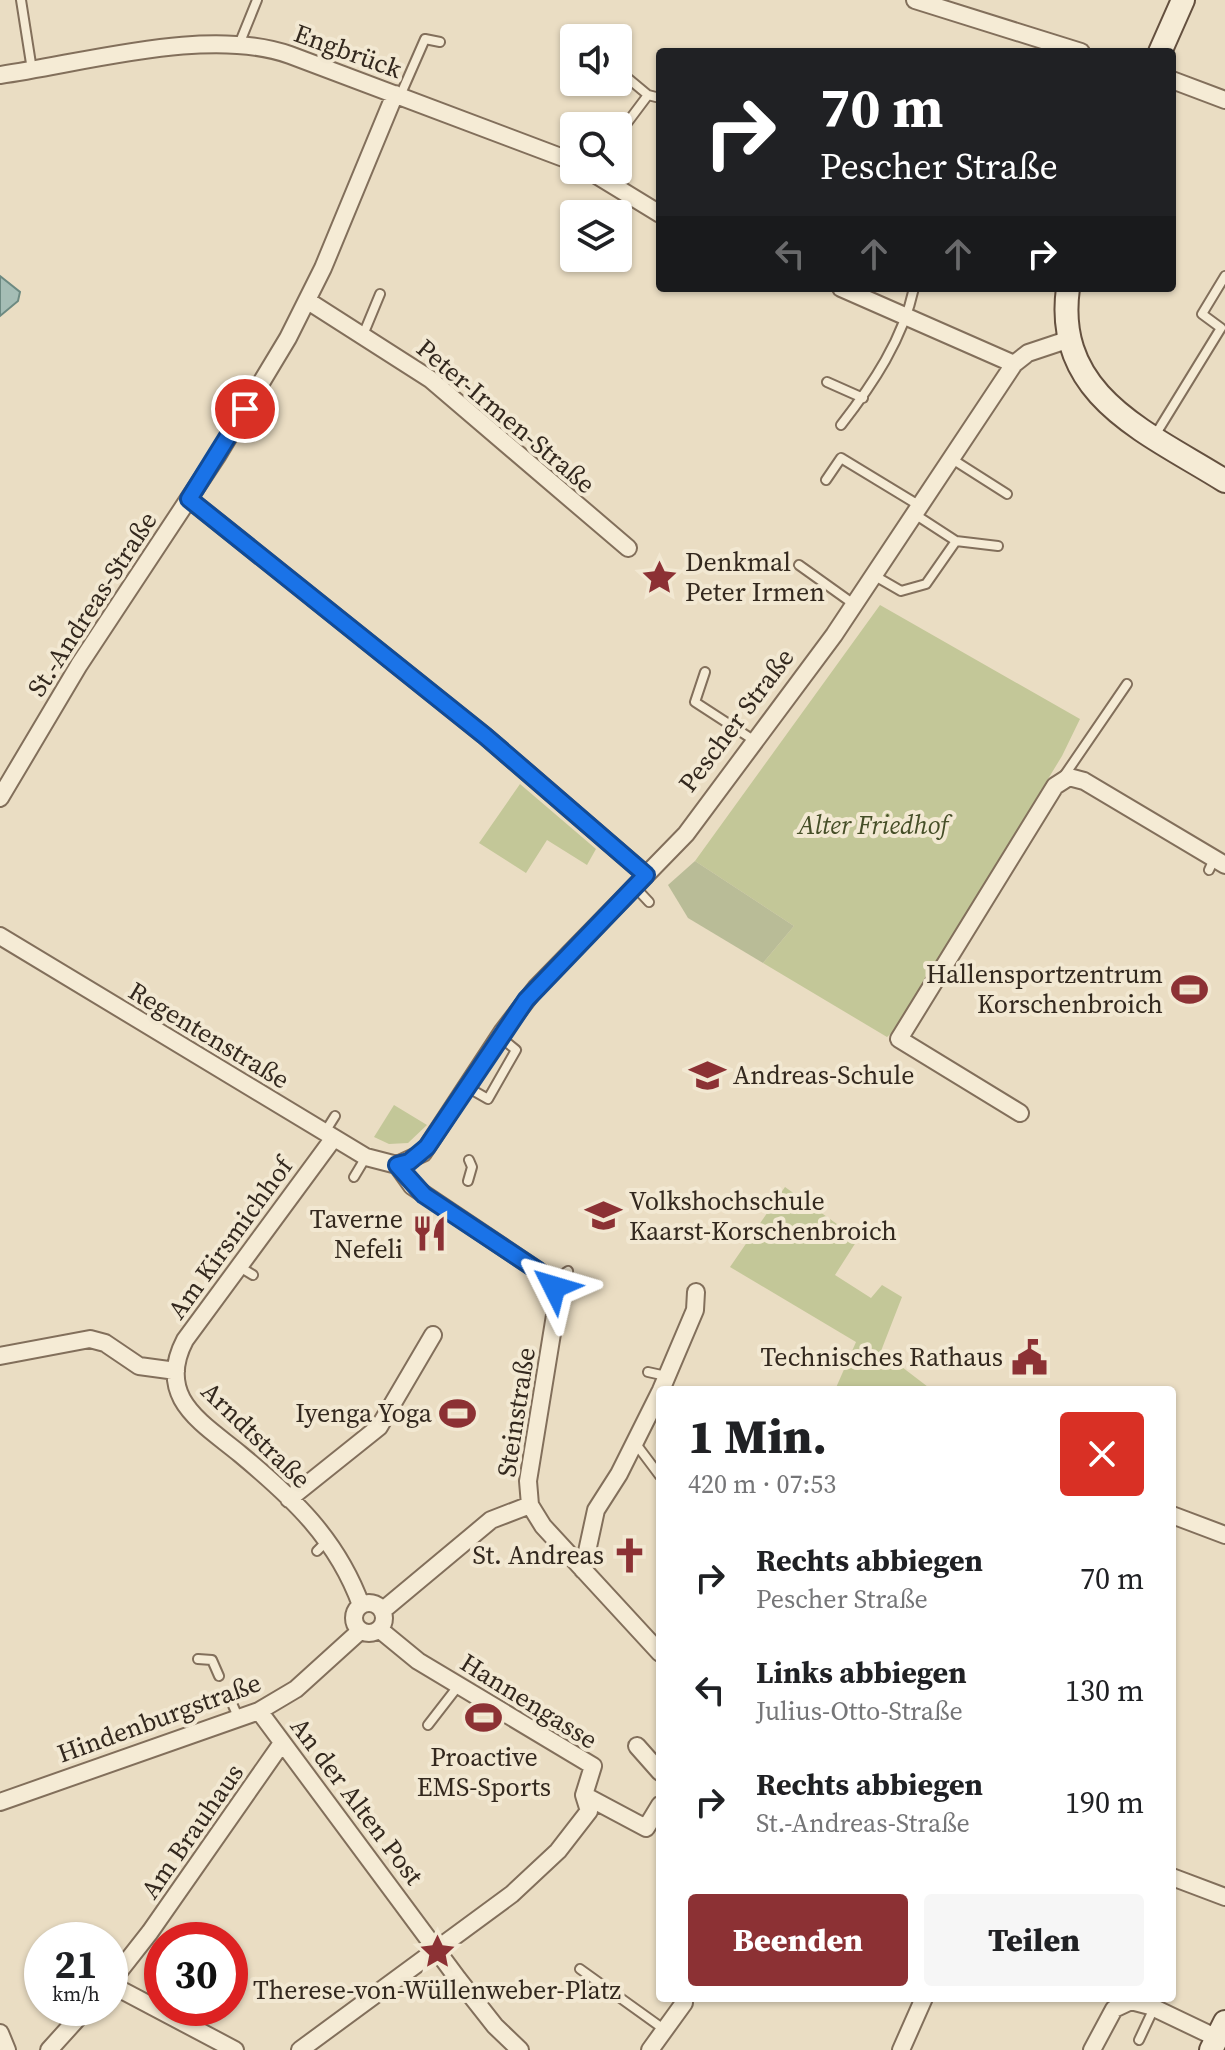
<!DOCTYPE html>
<html lang="de">
<meta charset="utf-8">
<style>
body{margin:0;font-family:"Source Serif 4",serif;background:#f6f6f6;color:#202124;height:100vh;display:flex;flex-direction:column;font-size:30px;white-space:nowrap}
*{box-sizing:border-box;margin:0}
p{font-size:26px;color:#757577}
.icon{flex:none;width:44px;height:44px;fill:none;stroke:currentColor;stroke-width:2;stroke-linecap:round;stroke-linejoin:round}
.map{position:relative;flex:1;overflow:hidden}
.details{position:absolute;left:656px;top:1386px;width:520px;height:616px;display:flex;flex-direction:column;background:#fff;border-radius:8px;box-shadow:0 2px 6px #0004}
.details>*{flex:none}
.guide{position:absolute;left:656px;top:48px;width:520px;height:244px;border-radius:8px;box-shadow:0 2px 6px #0004;background:#202124;color:#fff;overflow:hidden}
.controls{position:absolute;left:560px;top:24px;display:grid;gap:16px}
.controls a{display:grid;place-items:center;width:72px;height:72px;border-radius:8px;background:#fff;box-shadow:0 2px 6px #0004;font-size:40px}
.speed{position:absolute;left:24px;top:1922px;display:flex;gap:16px;font-size:40px;font-weight:700;text-align:center}
.speed>*{display:grid;place-content:center;width:104px;height:104px;border-radius:50%;background:#fff;box-shadow:0 2px 6px #0004;line-height:1}
.speed small{font-size:20px;font-weight:400}
.speed .limit{border:12px solid #d22;background:#fff;color:#111}
.pin{position:absolute;display:grid;place-items:center;width:68px;height:68px;color:#fff;margin:-34px;border:4px solid #fff;border-radius:50%;box-shadow:0 2px 8px #0007}
.me{position:absolute;width:88px;margin:-44px;rotate:310deg;stroke-linejoin:round;filter:drop-shadow(0 0 6px #0008)}
.turn{display:flex;align-items:center;gap:28px;height:168px;padding:0 32px;font-size:36px}
.turn .icon{width:104px;height:104px;stroke-width:2.5}
.turn b{display:block;font-size:56px;line-height:68px}
.lanes{display:flex;align-items:center;height:76px;padding:0 32px;background:#0003;justify-content:center;gap:40px;direction:ltr}
.lanes .off{opacity:.35}
.round{display:grid;place-items:center;flex:none;width:84px;height:84px;border-radius:8px;background:#f6f6f6}
.summary{display:flex;align-items:center;justify-content:space-between;height:136px;padding:0 32px}
h1{font-size:48px;font-weight:800;line-height:60px}
.primary-button{display:flex;gap:16px;margin-top:auto;padding:16px 32px}
.primary-button a{flex:1;height:92px;border-radius:8px;background:#8c3134;color:#fff;font-size:32px;font-weight:800;line-height:92px;text-align:center}
.primary-button a+a{background:#f6f6f6;color:#202124}
ul{padding:0;list-style:none}
li{display:flex;align-items:center;gap:24px;height:112px;padding:0 32px}
li div{flex:1}
li b{display:block;font-size:30px}
li em{font-style:normal}
.map>svg:first-child{display:block}
</style>
<div class="map">
<svg width="1225" height="2050" viewBox="0 0 1225 2050">
<rect width="100%" height="100%" fill="#eaddc3"/>
<path fill="#c3c798" d="M880,605L1080,719L1062,756L895,1030L887,1037L763,963L794,926L695,861Z
M520,784L596,849L587,865L547,840L526,873L479,843Z
M394,1105L427,1125L408,1143L389,1144L374,1137Z
M785,1187L858,1239L835,1275L871,1298L882,1285L902,1297L881,1351L932,1390H835L856,1342L730,1267Z"/>
<path fill="#b9bc97" d="M695,861L794,926L763,963L688,918L668,885Z"/>
<path fill="#a5bdb5" stroke="#6d8a82" stroke-width="2" d="M0,276L20,292L18,301L0,316Z"/>
<g fill="none" stroke-linecap="round" stroke-linejoin="round">
<defs>
<path id="service" d="M21,0L32,70
M240,42L257,0
M618,70L648,95L618,135
M648,95L660,98
M400,96L425,39L440,42
M363,335L380,294
M827,382L863,398
M841,425C873,384 903,339 914,288
M1154,437L1221,328L1202,314L1225,276
M952,459L1007,494
M826,480L841,458L920,506
M956,541L998,546
M799,565L855,605
M875,576L901,591L926,584L956,541L916,515
M705,672L695,702L755,741
M1064,776L1127,684
M1209,870L1214,859
M635,887L649,902
M467,1087L488,1099L516,1050L499,1036
M325,1132L335,1116
M354,1177L366,1157
M468,1181L472,1167L469,1160
M238,1266L253,1275
M552,1282L568,1271
M648,1372L666,1376
M636,1444L660,1476
M317,1551L328,1540
M198,1659L212,1660L219,1676
M231,1701L239,1719
M428,1725L459,1685
M580,1969L665,2030
M1139,2040L1154,2008"/>
<path id="minor" d="M915,0L1081,52
M0,75C85,63 209,26 290,55L574,162
M1172,80L1225,100
M588,170L660,214
M841,288L1014,364
M308,301L430,379L628,548
M189,499L485,736L646,875
M0,798L79,665L217,456L288,338L323,268L395,94
M0,936L366,1157L397,1165L423,1153L503,1031L536,988L686,834L834,635L1014,364L1028,353L1070,339
M1020,1113L899,1039L1055,786L1069,777L1084,781L1225,865
M333,1139L185,1340C175,1359 172,1380 182,1399C194,1421 221,1438 240,1454C293,1498 337,1539 361,1605
M397,1165L412,1186L543,1274L554,1287L556,1309L528,1481L530,1505L543,1526L660,1653
M0,1356L90,1339L105,1343L139,1366L176,1371
M661,1390L695,1310L696,1292
M289,1499L379,1427L433,1335
M1172,1515L1225,1535
M583,1570L596,1510L619,1474L660,1392
M354 1618a15 15 0 1 1 30 0a15 15 0 1 1-30 0Z
M382,1611L491,1520L530,1505
M259,1711L458,1979L495,2026L520,2050
M637,1746L660,1772
M584,1795L646,1828L660,1805
M0,1802L259,1711L296,1689L360,1631
M1172,1877L1225,1897
M110,1983L150,1932L282,1743
M110,1984L235,2050
M0,2033L7,2050
M49,2050L87,2008
M300,2050L512,1894L558,1851L589,1811L584,1795L593,1766L418,1661L379,1629
M650,2050L684,2003
M901,2050L924,1998
M1092,2050L1114,2009L1131,2001L1150,2006L1217,2038"/>
<path id="secondary" d="M1160,52L1183,0
M1068,288C1053,397 1149,433 1225,481
M1211,2050L1225,2022"/>
</defs>
<use href="#service" stroke="#826f5b" stroke-width="12"/>
<use href="#minor" stroke="#826f5b" stroke-width="20"/>
<use href="#secondary" stroke="#64503f" stroke-width="26"/>
<use href="#service" stroke="#f5ebd5" stroke-width="8"/>
<use href="#minor" stroke="#f5ebd5" stroke-width="16"/>
<use href="#secondary" stroke="#f5ebd5" stroke-width="22"/>
</g>
<g fill="none" stroke-linecap="round" stroke-linejoin="round">
<defs>
<path id="route" d="M245,409L189,499L485,736L646,875L526,1000L427,1147L409,1162L397,1165L424,1195L537,1270L554,1287"/>
</defs>
<use href="#route" stroke="#114b97" stroke-width="20"/>
<use href="#route" stroke="#1a73e8" stroke-width="14"/>
</g>
<defs>
<symbol id="sight-bare" viewBox="-9 -9 18 18"><path d="M0-6L1.8-2.2L6-1.7L2.9 1.2L3.7 5.4L0 3.3L-3.7 5.4L-2.9 1.2L-6-1.7L-1.8-2.2Z" fill="#8c3134" stroke="#f2e8d2" stroke-width="2.5" paint-order="stroke"/></symbol>
<symbol id="stadium-bare" viewBox="-9 -9 18 18"><path d="M0-5a6.5 5 0 1 0 0 10a6.5 5 0 1 0 0-10ZM-3.5-1.8h7v3.6h-7Z" fill="#8c3134" stroke="#f2e8d2" stroke-width="2.5" paint-order="stroke"/></symbol>
<symbol id="school-bare" viewBox="-9 -9 18 18"><path d="M0-5L7-2L0 1L-7-2ZM-4 1L0 2.5L4 1V4Q0 6-4 4Z" fill="#8c3134" stroke="#f2e8d2" stroke-width="2.5" paint-order="stroke"/></symbol>
<symbol id="university-bare" viewBox="-9 -9 18 18"><path d="M0-5L7-2L0 1L-7-2ZM-4 1L0 2.5L4 1V4Q0 6-4 4Z" fill="#8c3134" stroke="#f2e8d2" stroke-width="2.5" paint-order="stroke"/></symbol>
<symbol id="restaurant-bare" viewBox="-9 -9 18 18"><path d="M-5-6h1v4h1v-4h1v4h1v-4h1v5L-1.5 .5V6h-2V.5L-5-1ZM5-6V6H3V1.5H1.5Q1.5-4 5-6Z" fill="#8c3134" stroke="#f2e8d2" stroke-width="2.5" paint-order="stroke"/></symbol>
<symbol id="civic-bare" viewBox="-9 -9 18 18"><path d="M-.6-6.5H3V-4.5H.6V-3L4-1V1h2V6H-6V1h2V-1L-.6-3ZM-1.2 2.5V6h2.4V2.5Z" fill="#8c3134" stroke="#f2e8d2" stroke-width="2.5" paint-order="stroke"/></symbol>
<symbol id="church-bare" viewBox="-9 -9 18 18"><path d="M-1.2-6h2.4v3.5h3.3v2.4h-3.3V6h-2.4V-.1h-3.3v-2.4h3.3Z" fill="#8c3134" stroke="#f2e8d2" stroke-width="2.5" paint-order="stroke"/></symbol>
</defs>
<g fill-rule="evenodd">
<use href="#sight-bare" x="634" y="552" width="51" height="51"/>
<use href="#stadium-bare" x="1164" y="964" width="51" height="51"/>
<use href="#school-bare" x="682" y="1050" width="51" height="51"/>
<use href="#university-bare" x="578" y="1190" width="51" height="51"/>
<use href="#restaurant-bare" x="404" y="1208" width="51" height="51"/>
<use href="#civic-bare" x="1004" y="1332" width="51" height="51"/>
<use href="#stadium-bare" x="432" y="1388" width="51" height="51"/>
<use href="#church-bare" x="604" y="1530" width="51" height="51"/>
<use href="#stadium-bare" x="458" y="1692" width="51" height="51"/>
<use href="#sight-bare" x="412" y="1926" width="51" height="51"/>
</g>
<g text-anchor="middle" stroke-width="8" stroke-linejoin="round" paint-order="stroke">
<g font-size="26" fill="#33281e" stroke="#f2e8d2">
<text transform="translate(348 51) rotate(20)" y="9">Engbrück</text>
<text transform="translate(506 416) rotate(40)" y="9">Peter-Irmen-Straße</text>
<text transform="translate(92 604) rotate(-57)" y="9">St.-Andreas-Straße</text>
<text transform="translate(736 720) rotate(-53)" y="9">Pescher Straße</text>
<text transform="translate(209 1035) rotate(31)" y="9">Regentenstraße</text>
<text transform="translate(230 1238) rotate(-54)" y="9">Am Kirsmichhof</text>
<text transform="translate(516 1412) rotate(-81)" y="9">Steinstraße</text>
<text transform="translate(256 1435) rotate(44)" y="9">Arndtstraße</text>
<text transform="translate(529 1701) rotate(32)" y="9">Hannengasse</text>
<text transform="translate(159 1718) rotate(-20)" y="9">Hindenburgstraße</text>
<text transform="translate(357 1801) rotate(53)" y="9">An der Alten Post</text>
<text transform="translate(192 1831) rotate(-55)" y="9">Am Brauhaus</text>
</g>
<g font-size="26" fill="#33281e" stroke="#f2e8d2" text-anchor="end">
<text x="685" y="571" text-anchor="start">Denkmal<tspan x="685" dy="30">Peter Irmen</tspan></text>
<text x="1163" y="983">Hallensportzentrum<tspan x="1163" dy="30">Korschenbroich</tspan></text>
<text x="733" y="1084" text-anchor="start">Andreas-Schule</text>
<text x="629" y="1210" text-anchor="start">Volkshochschule<tspan x="629" dy="30">Kaarst-Korschenbroich</tspan></text>
<text x="403" y="1228">Taverne<tspan x="403" dy="30">Nefeli</tspan></text>
<text x="1003" y="1366">Technisches Rathaus</text>
<text x="432" y="1422">Iyenga Yoga</text>
<text x="604" y="1564">St. Andreas</text>
<text x="484" y="1766" text-anchor="middle">Proactive<tspan x="484" dy="30">EMS-Sports</tspan></text>
<text x="437" y="1999" text-anchor="middle">Therese-von-Wüllenweber-Platz</text>
</g>
<g font-size="26" font-style="italic" fill="#454e27" stroke="#f2e8d2">
<text x="873" y="834">Alter Friedhof</text>
</g>
</g>
</svg>
<div class="controls">
<a><svg class="icon" aria-label="sound" viewBox="0 0 24 24"><path d="M4 9h4l5-4v14l-5-4H4zM17 9q2 3 0 6"/></svg></a>
<a><svg class="icon" aria-label="search" viewBox="0 0 24 24"><circle cx="10" cy="10" r="6"/><path d="M15 15l6 6"/></svg></a>
<a><svg class="icon" aria-label="layers" viewBox="0 0 24 24"><path d="M12 4l9 5-9 5-9-5zM3 14l9 5 9-5"/></svg></a>
</div>
<div class="speed"><div>21<small>km/h</small></div><div class="limit">30</div></div>
<div class="pin" style="left:245px;top:409px;background:#d93025"><svg class="icon" aria-label="arrive" viewBox="0 0 24 24"><path d="M6 21V4h12l-3 4 3 4H6"/></svg></div>
<svg class="me" style="left:554px;top:1287px" viewBox="-20 -20 40 40"><path d="M0-17L14 15 0 8-14 15z" fill="#1a73e8" stroke="#fff" stroke-width="4"/></svg>
<div class="guide">
<div class="turn"><svg class="icon" aria-label="right" viewBox="0 0 24 24"><path d="M7 20v-9h11M14 6l5 5-5 5"/></svg><div><b>70 m</b>Pescher Straße</div></div>
<div class="lanes"><svg class="icon off" aria-label="left" viewBox="0 0 24 24"><path d="M17 20v-9H6M10 6l-5 5 5 5"/></svg><svg class="icon off" aria-label="ahead" viewBox="0 0 24 24"><path d="M12 20V5M6 11l6-6 6 6"/></svg><svg class="icon off" aria-label="ahead" viewBox="0 0 24 24"><path d="M12 20V5M6 11l6-6 6 6"/></svg><svg class="icon" aria-label="right" viewBox="0 0 24 24"><path d="M7 20v-9h11M14 6l5 5-5 5"/></svg></div>
</div>
<section class="details">
<div class="summary"><div><h1>1 Min.</h1><p>420 m · 07:53</p></div><a class="round" style="background:#d93025;color:#fff"><svg class="icon" aria-label="close" viewBox="0 0 24 24"><path d="M6 6l12 12M18 6L6 18"/></svg></a></div>
<ul>
<li><svg class="icon" aria-label="right" viewBox="0 0 24 24"><path d="M7 20v-9h11M14 6l5 5-5 5"/></svg><div><b>Rechts abbiegen</b><p>Pescher Straße</p></div><em>70 m</em></li>
<li><svg class="icon" aria-label="left" viewBox="0 0 24 24"><path d="M17 20v-9H6M10 6l-5 5 5 5"/></svg><div><b>Links abbiegen</b><p>Julius-Otto-Straße</p></div><em>130 m</em></li>
<li><svg class="icon" aria-label="right" viewBox="0 0 24 24"><path d="M7 20v-9h11M14 6l5 5-5 5"/></svg><div><b>Rechts abbiegen</b><p>St.-Andreas-Straße</p></div><em>190 m</em></li>
</ul>
<div class="primary-button"><a>Beenden</a><a>Teilen</a></div>
</section>
</div>
